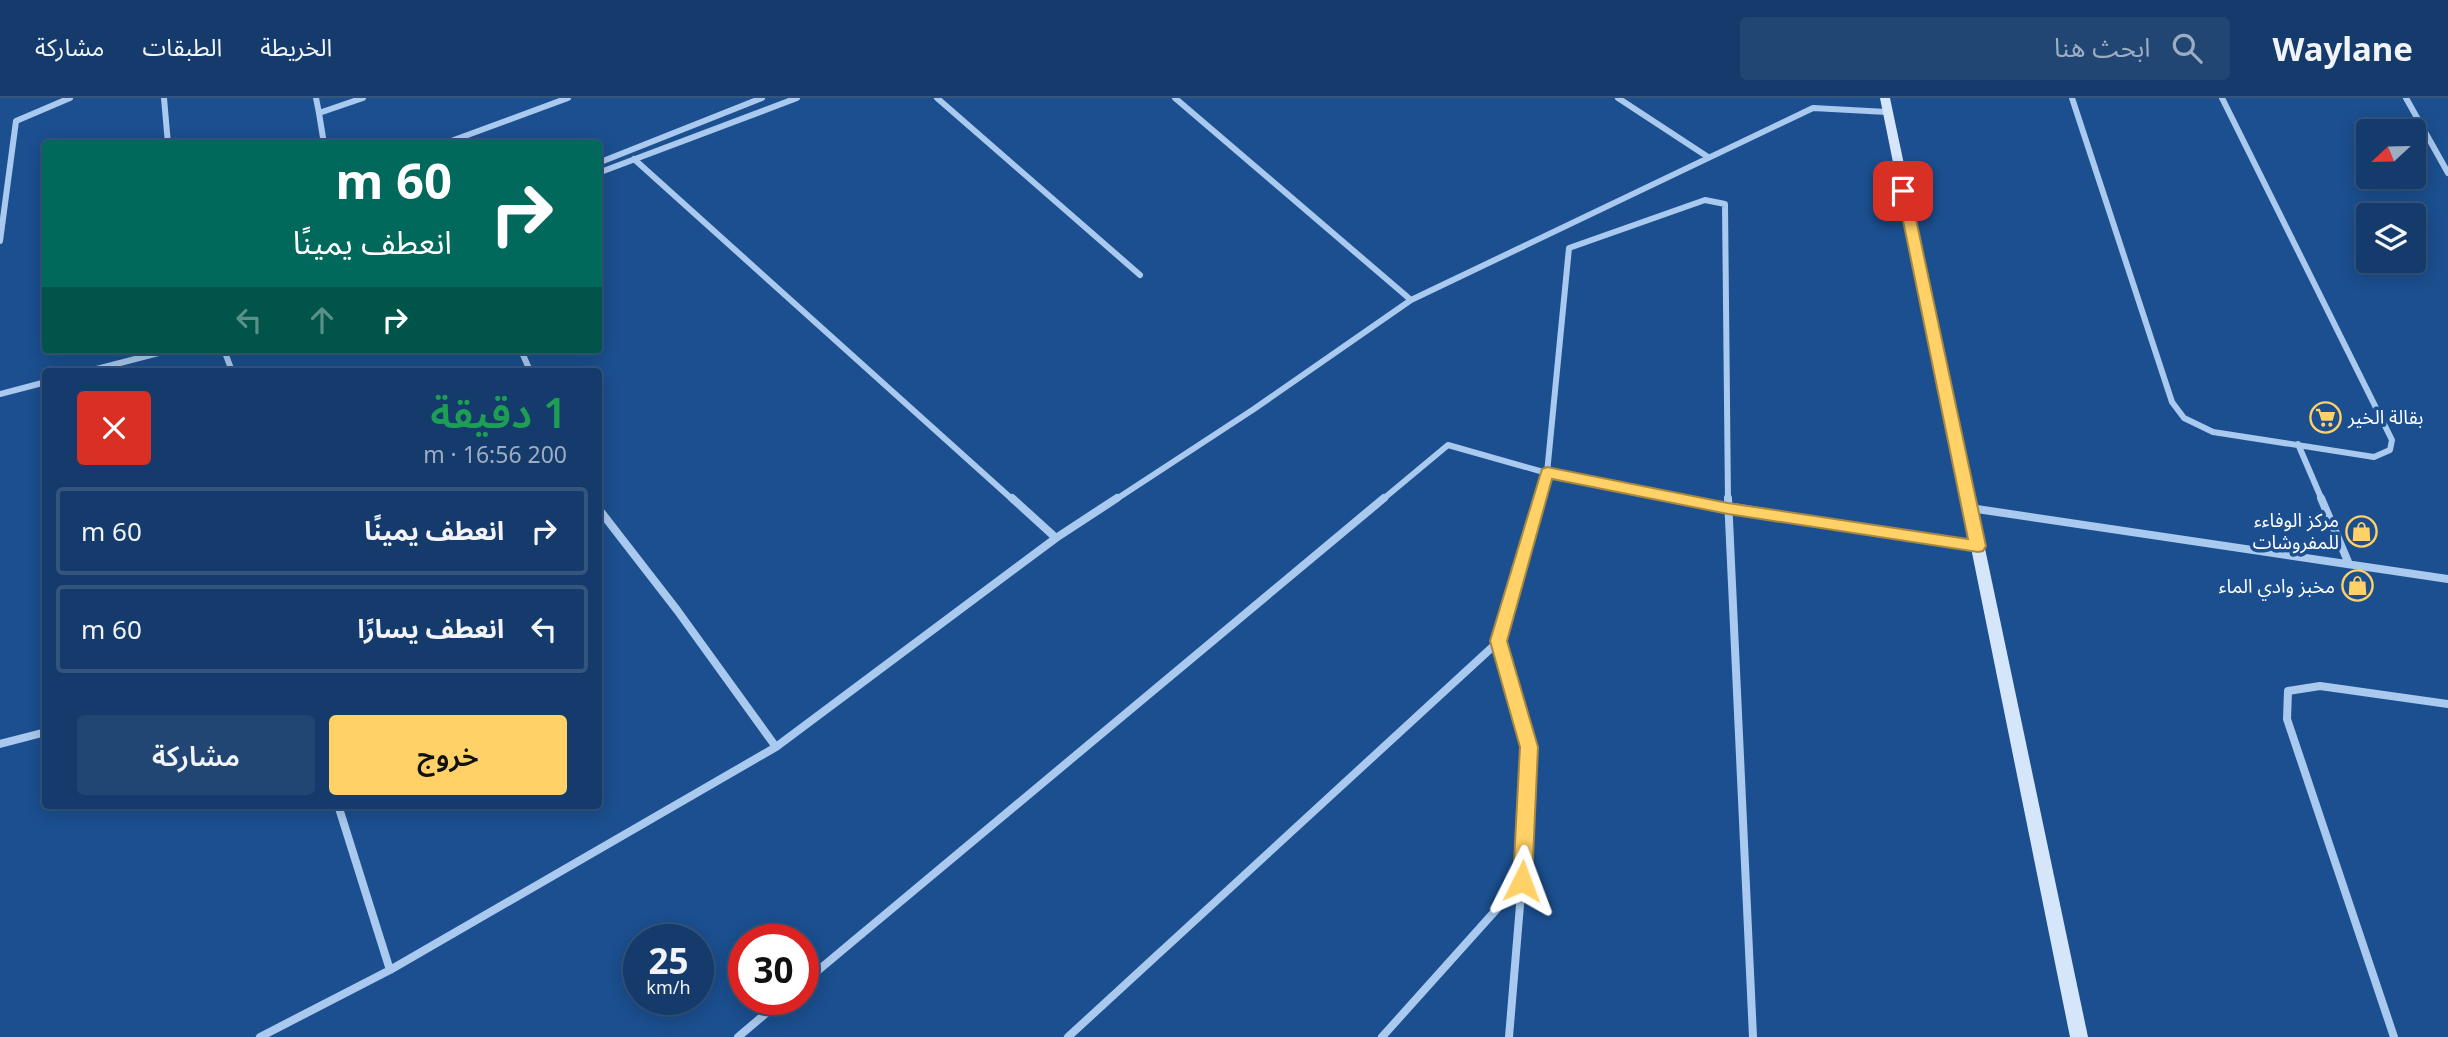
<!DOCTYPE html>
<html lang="ar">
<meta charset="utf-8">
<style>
body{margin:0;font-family:"Noto Sans","Noto Sans Arabic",sans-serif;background:#214673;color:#f1f3f6;direction:rtl;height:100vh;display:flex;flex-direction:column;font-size:26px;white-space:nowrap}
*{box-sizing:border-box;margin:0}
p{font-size:23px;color:#9dadc1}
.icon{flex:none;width:38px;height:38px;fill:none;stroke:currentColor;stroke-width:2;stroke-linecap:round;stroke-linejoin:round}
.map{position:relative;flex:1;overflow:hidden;direction:ltr}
.panel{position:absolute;left:42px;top:270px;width:560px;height:441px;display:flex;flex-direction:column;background:#143b6b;border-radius:7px;box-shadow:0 4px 18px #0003,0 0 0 2px #33557e;direction:rtl}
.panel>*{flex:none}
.hud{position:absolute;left:42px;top:42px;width:560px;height:214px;border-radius:7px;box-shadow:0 4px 18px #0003,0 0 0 2px #33557e;direction:rtl;background:#00695c;color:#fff;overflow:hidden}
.needle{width:46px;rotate:248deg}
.tools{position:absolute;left:2356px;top:21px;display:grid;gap:14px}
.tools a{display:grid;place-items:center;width:70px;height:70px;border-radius:7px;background:#143b6b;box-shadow:0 4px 18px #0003,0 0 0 2px #33557e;font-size:35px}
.speed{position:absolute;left:623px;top:826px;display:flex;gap:14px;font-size:35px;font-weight:700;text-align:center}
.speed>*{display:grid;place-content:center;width:91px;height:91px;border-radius:50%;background:#143b6b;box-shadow:0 4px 18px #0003,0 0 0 2px #33557e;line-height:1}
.speed small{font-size:18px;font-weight:400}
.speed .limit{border:10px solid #d22;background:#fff;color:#111}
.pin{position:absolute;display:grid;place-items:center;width:60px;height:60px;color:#fff;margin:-30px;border-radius:14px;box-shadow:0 4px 10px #0006}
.me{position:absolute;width:77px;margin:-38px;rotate:3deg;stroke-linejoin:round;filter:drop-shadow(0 0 5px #0008)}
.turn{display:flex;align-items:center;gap:24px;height:147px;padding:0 35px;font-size:32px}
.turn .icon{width:91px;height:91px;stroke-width:2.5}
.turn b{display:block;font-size:49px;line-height:60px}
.lanes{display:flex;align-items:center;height:66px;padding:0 35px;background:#0003;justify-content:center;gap:35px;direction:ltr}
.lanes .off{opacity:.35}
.round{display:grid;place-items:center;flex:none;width:74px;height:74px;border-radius:7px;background:#214673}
.headline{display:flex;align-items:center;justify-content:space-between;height:119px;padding:0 35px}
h1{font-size:42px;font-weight:600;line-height:52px;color:#1e9e55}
.action{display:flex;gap:14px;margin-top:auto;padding:14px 35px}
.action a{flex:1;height:80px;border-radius:7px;background:#ffd166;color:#111;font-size:28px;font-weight:600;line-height:80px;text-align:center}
.action a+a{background:#214673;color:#f1f3f6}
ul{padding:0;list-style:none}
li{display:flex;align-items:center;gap:21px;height:88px;margin:0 14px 10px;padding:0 21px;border:4px solid #33557e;border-radius:7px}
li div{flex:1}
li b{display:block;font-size:26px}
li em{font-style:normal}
header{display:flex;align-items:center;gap:42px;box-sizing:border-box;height:98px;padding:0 35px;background:#143b6b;border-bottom:2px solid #33557e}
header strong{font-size:33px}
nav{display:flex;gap:38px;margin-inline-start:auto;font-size:24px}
.search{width:490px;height:63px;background:#214673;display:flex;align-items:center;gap:18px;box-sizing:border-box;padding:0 24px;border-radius:7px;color:#9dadc1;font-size:26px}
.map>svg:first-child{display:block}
</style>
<header>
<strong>Waylane</strong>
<div class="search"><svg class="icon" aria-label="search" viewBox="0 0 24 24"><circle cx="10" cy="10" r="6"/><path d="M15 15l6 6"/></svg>ابحث هنا</div>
<nav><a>الخريطة</a><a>الطبقات</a><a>مشاركة</a></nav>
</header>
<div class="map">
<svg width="2448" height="939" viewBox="0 0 2448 939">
<rect width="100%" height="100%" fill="#1b4f8f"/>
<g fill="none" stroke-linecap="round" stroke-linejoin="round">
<path stroke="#a9c9ee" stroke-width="6" d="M164,0L168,46
M316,0L319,15
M937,0L1140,177
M1175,0L1411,202
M1618,0L1708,59
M2072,0L2172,304L2184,320L2213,334L2374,359L2390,352L2392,342L2222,0
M2406,0L2448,75
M324,46L319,15L363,0
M443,46L568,0
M634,61L1013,402
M598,65L762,0
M598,75L797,0
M0,143L16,23L70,0
M224,252L232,273
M521,252L530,273
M89,273L170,252
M0,296L46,284
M2298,346L2322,402
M1115,402L1254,311L1411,202L1813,10L1887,14
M1382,402L1448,347L1547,375L1569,150L1705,102L1725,106L1728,402
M1539,402L1547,375L1686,402"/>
<path stroke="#a9c9ee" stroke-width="8" d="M1012,400L1056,440
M1677,400L1977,448
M1728,400L1753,939
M2321,400L2349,466
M598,410L677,512L776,649
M1970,410L2448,481
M0,646L46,634
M338,707L390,872
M803,885L1384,400
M260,939L390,872L776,649L1056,440L1117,400
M738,939L783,901
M1068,939L1499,543L1540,400
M1382,939L1522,783L1529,649L1499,543
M1509,939L1522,783
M2394,939L2287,621L2288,593L2320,588L2448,606"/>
<path fill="#d6e6fa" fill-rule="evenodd" d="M1880,0H1890L2088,939H2070Z"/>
</g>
<path fill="#ffd166" stroke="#a68842" stroke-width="2" d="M1903,90L1910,93L1986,448L1983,453L1978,454L1728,416L1552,381L1507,543L1538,649L1532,783L1529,789L1522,792L1516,789L1513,783L1520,649L1490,543L1542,371L1547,369L1728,405L1968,441L1897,93Z"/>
<defs>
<symbol id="supermarket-ring" viewBox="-11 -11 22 22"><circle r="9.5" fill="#1b4f8f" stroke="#ffd166" stroke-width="1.5"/><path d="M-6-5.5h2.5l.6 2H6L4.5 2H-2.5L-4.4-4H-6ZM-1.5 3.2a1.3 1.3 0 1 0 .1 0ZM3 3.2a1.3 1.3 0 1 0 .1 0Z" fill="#ffd166"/></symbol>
<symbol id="shop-ring" viewBox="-11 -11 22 22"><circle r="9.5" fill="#1b4f8f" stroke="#ffd166" stroke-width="1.5"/><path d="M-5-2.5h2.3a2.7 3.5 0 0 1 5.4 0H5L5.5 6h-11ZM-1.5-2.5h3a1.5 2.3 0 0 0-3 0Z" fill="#ffd166"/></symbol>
</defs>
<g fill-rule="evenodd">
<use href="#supermarket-ring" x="2308" y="302" width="35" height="35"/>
<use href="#shop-ring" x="2344" y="416" width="35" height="35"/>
<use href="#shop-ring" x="2340" y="470" width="35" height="35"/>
</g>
<g text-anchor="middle" stroke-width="7" stroke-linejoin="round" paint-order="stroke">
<g font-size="19" fill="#fff" stroke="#1b4f8f" text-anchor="end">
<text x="2348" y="326" text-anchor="start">بقالة الخير</text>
<text x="2339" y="429">مركز الوفاءء<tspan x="2339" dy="22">للمفروشات</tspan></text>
<text x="2335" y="495">مخبز وادي الماء</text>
</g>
</g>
</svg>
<div class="tools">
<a><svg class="needle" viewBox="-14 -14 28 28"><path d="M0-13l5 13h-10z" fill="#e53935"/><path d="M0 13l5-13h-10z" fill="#9dadc1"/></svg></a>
<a><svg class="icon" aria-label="layers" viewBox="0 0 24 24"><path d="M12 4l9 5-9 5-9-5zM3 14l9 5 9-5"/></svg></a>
</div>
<div class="speed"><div>25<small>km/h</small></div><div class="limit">30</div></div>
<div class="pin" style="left:1903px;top:93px;background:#d93025"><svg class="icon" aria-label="arrive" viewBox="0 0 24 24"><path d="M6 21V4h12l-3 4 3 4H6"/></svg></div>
<svg class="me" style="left:1522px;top:783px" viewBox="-20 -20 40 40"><path d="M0-17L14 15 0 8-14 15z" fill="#ffd166" stroke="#fff" stroke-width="4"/></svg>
<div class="hud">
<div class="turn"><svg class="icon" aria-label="right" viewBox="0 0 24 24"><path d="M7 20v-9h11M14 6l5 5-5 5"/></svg><div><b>60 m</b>انعطف يمينًا</div></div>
<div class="lanes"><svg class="icon off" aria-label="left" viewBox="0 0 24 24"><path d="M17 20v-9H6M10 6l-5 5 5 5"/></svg><svg class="icon off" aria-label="ahead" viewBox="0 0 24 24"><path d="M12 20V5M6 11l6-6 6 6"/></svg><svg class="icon" aria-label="right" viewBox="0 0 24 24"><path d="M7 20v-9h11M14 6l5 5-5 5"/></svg></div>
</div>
<section class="panel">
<div class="headline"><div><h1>1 دقيقة</h1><p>200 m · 16:56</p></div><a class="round" style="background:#d93025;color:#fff"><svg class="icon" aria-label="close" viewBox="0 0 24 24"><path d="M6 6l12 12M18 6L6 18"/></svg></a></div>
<ul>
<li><svg class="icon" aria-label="right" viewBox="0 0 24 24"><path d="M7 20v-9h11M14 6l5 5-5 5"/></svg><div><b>انعطف يمينًا</b></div><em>60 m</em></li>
<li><svg class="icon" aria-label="left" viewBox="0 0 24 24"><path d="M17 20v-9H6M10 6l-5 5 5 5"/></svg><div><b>انعطف يسارًا</b></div><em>60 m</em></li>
</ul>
<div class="action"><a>خروج</a><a>مشاركة</a></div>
</section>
</div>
